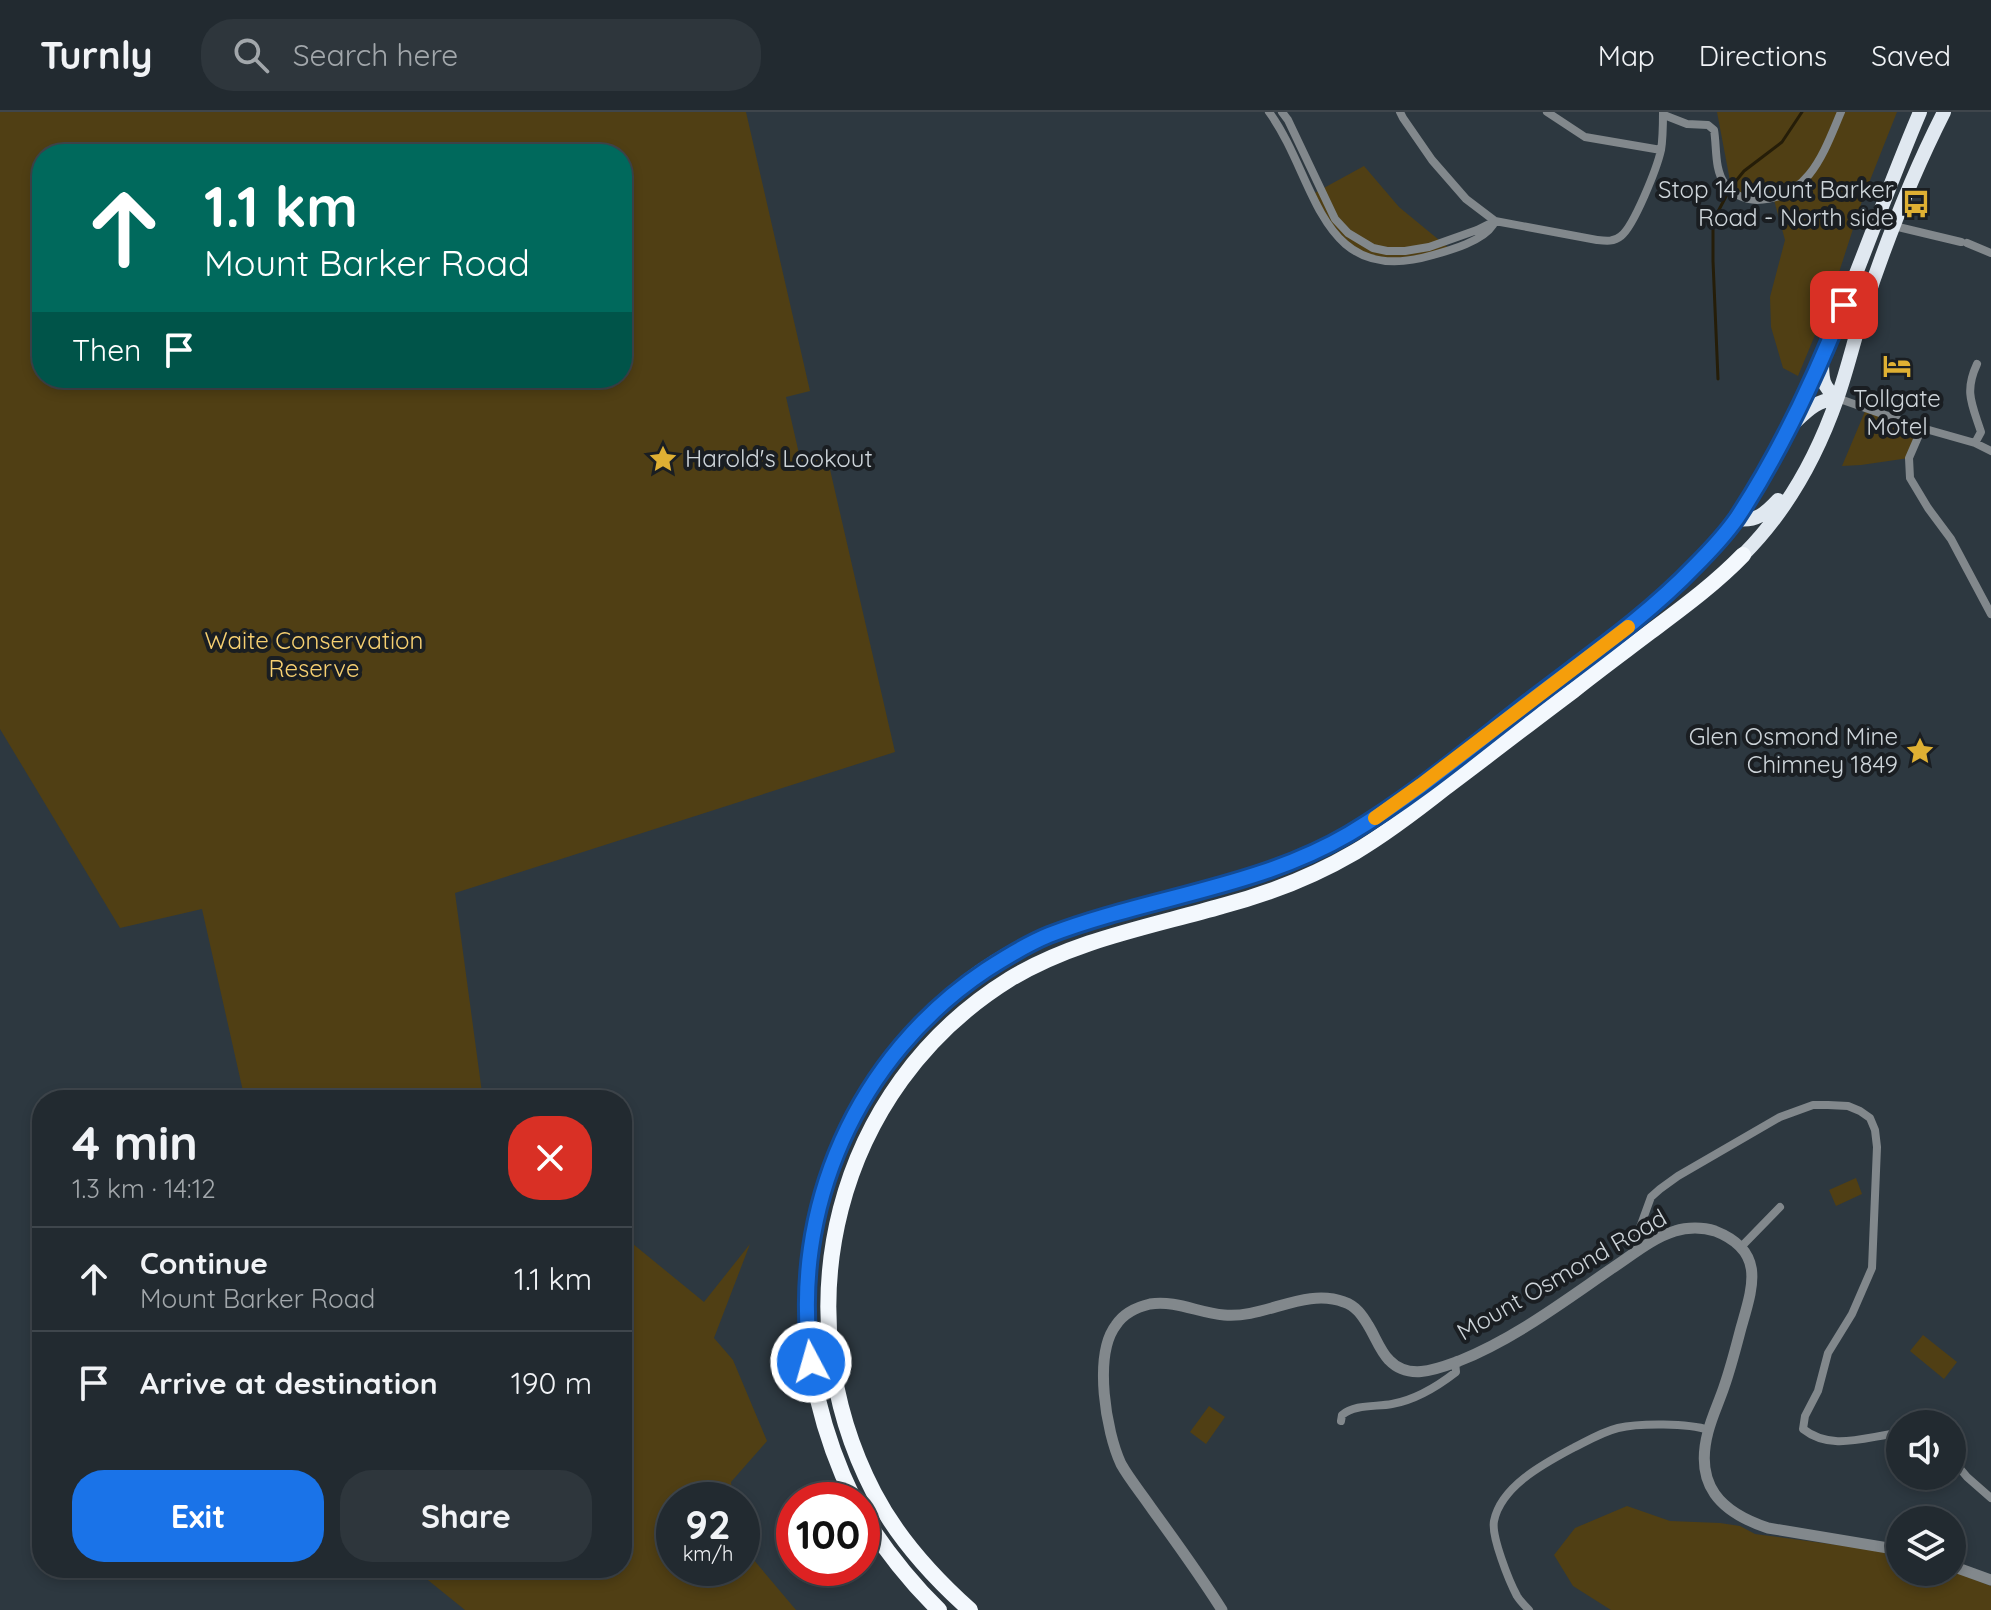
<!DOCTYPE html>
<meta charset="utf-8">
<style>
body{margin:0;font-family:Quicksand,sans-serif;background:#2e363c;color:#f1f3f6;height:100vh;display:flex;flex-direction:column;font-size:30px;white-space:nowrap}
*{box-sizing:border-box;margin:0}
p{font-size:26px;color:#a2a7ab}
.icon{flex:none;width:44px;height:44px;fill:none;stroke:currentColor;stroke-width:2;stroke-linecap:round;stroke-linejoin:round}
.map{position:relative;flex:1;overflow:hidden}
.panel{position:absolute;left:32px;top:978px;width:600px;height:488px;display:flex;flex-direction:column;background:#222a30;border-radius:32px;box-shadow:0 4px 12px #0003,0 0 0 2px #3f464c}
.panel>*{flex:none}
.guide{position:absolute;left:32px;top:32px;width:600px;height:244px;border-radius:32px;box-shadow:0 4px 12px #0003,0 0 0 2px #3f464c;background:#00695c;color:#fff;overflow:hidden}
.fabs{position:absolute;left:1886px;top:1298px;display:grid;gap:16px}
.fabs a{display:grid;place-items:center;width:80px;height:80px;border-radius:50%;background:#222a30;box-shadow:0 4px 12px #0003,0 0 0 2px #3f464c;font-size:40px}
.speed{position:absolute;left:656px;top:1370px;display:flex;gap:16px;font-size:40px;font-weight:700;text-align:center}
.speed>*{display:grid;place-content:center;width:104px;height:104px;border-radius:50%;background:#222a30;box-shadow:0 4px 12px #0003,0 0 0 2px #3f464c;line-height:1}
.speed small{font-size:20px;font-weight:400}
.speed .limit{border:12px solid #d22;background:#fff;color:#111}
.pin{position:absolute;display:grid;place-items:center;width:68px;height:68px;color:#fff;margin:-34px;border-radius:16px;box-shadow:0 4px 12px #0006}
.me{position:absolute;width:88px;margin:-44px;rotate:354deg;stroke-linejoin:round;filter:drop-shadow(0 0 6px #0008)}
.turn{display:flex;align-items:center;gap:28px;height:168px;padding:0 40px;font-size:36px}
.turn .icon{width:104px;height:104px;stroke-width:2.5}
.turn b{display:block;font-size:56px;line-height:68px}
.then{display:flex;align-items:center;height:76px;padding:0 40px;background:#0003;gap:16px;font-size:30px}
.round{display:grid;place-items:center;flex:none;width:84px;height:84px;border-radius:32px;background:#2e363c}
.summary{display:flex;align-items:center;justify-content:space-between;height:136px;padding:0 40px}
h1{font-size:48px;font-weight:700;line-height:60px}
.primary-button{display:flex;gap:16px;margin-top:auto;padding:16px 40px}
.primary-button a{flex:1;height:92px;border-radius:32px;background:#1a73e8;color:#fff;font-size:32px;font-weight:700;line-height:92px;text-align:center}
.primary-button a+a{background:#2e363c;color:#f1f3f6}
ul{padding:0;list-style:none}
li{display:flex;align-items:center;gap:24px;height:104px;padding:0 40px;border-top:2px solid #3f464c}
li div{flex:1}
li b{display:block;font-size:30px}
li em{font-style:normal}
header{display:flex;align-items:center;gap:48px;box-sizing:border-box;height:112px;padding:0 40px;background:#222a30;border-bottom:2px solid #3f464c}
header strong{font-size:38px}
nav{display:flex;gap:44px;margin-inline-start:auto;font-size:28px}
.search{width:560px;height:72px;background:#2e363c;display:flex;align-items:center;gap:20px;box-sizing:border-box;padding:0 28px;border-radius:32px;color:#a2a7ab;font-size:30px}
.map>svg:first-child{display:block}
</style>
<header>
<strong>Turnly</strong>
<div class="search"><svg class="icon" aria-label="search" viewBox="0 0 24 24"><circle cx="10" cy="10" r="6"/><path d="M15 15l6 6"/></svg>Search here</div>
<nav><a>Map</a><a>Directions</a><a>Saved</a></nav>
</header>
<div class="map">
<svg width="1991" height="1498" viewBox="0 0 1991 1498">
<rect width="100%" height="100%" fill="#2d3840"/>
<path fill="#503f14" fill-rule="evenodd" d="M0,0H746L810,279L786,285L800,346L826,340L895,640L455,781L483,988H245L202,797L120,816L0,617ZM622,42V266H42V42Z
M1717,0H1897L1863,86L1832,182L1798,264L1783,256L1771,215L1770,185L1785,128L1774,88H1751L1731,74Z
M1364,54L1399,95L1450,137L1411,149L1372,147L1346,132L1311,83Z
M1866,297L1922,316L1909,346L1861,353L1842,354Z
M1856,1066L1862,1082L1836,1094L1829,1078Z
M622,1123L704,1190L750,1132L714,1226L733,1248L767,1329L731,1370L733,1388H674V1456H742V1434L796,1498H465L413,1456H622Z
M1923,1223L1957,1250L1944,1267L1910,1239Z
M1209,1294L1225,1305L1206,1332L1190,1320Z
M1627,1394L1670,1409L1720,1411L1740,1414L1755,1422L1874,1438L1900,1445V1460L1952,1459L1991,1474V1498H1611L1573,1474L1554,1443L1575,1416Z"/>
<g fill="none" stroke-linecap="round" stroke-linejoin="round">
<path stroke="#251d08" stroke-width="3" d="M1718,267L1713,149V109L1731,75L1744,59L1782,30L1802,0"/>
<path stroke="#82888c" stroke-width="8" d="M1269,0C1318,67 1318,177 1433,143C1451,138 1483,129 1493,113
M1282,0L1288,8L1335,107L1348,121L1373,136L1387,139H1405L1429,135L1477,118L1495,109L1597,128C1606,129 1614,130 1621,124C1634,114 1657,56 1661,38C1663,26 1663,12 1663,0
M1400,0L1403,6L1432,48L1466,87L1495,109
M1547,0L1585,25L1661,38
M1664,3L1687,12L1708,13L1714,18C1717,34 1714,58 1725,72C1732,82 1745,88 1757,88C1809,87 1824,40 1841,0
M1894,114L1961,130
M1967,131L1991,141
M1837,286L1922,316L1975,331L1991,339
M1922,316L1909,346L1910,366L1928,396L1951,427L1991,502
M1975,331L1981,320C1972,292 1964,280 1977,252
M1742,1134L1780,1095
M1640,1138L1635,1129L1651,1085L1660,1077L1678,1064L1780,1005L1813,993H1828L1848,994L1860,999L1870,1006L1875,1018L1877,1035L1872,1156L1852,1202L1828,1241L1818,1279L1805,1304L1803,1317C1832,1340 1867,1324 1900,1321
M1341,1309L1342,1303C1355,1292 1376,1295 1392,1292C1415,1288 1438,1274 1456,1260L1455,1250
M1952,1347L1967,1365L1991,1386
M1529,1498C1525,1494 1520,1489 1517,1484C1509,1469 1491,1424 1494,1409C1501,1374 1545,1351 1573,1336C1587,1329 1602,1320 1618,1316C1639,1311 1688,1311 1709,1318"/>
<path stroke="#82888c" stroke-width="11" d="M1952,1454L1991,1468
M1222,1498C1200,1463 1176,1430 1152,1397C1142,1382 1130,1368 1121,1352C1106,1320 1093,1243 1116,1213C1124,1201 1137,1195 1150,1192C1176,1188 1199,1201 1224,1203C1264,1207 1305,1175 1344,1190C1356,1194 1362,1203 1368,1213C1375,1224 1380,1239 1389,1248C1409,1269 1437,1257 1459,1249C1514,1227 1563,1190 1611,1157C1631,1144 1652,1126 1675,1119C1687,1115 1703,1115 1715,1119C1766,1139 1753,1174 1741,1216C1736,1235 1731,1255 1724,1275C1719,1290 1712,1304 1708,1320C1694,1373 1720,1400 1768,1416L1900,1438"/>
<path stroke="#e0e8f0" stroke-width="14" d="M1822,248C1822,267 1822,274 1837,286
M1795,310C1810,296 1817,289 1837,286
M1736,407C1756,410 1765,402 1778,388
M1743,443C1786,400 1817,344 1837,287C1848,256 1855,224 1865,193C1887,127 1913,61 1944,0
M1675,475C1696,453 1719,431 1736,406C1820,282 1862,136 1920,0"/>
<path stroke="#f3f8fd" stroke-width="16" d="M854,1388C823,1324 806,1256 806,1185C806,1162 810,1138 814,1116C841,990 926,875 1046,824C1130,789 1224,782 1307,744C1377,711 1438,661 1499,614C1558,568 1619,524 1675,475
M862,1402C885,1438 909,1469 939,1498
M970,1498C933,1465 897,1425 874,1381C780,1200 834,976 1010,867C1075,828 1149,815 1222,794C1268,782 1314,764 1355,740C1387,721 1417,698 1446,675C1489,643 1531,610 1574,578C1599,558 1625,539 1650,520C1682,496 1715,472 1743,443"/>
</g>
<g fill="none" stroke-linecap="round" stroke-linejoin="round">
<defs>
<path id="route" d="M811,1250C789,1097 857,944 986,858C1006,845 1027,832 1049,823C1148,785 1257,776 1349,722C1413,684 1471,635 1529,590C1586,546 1645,506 1695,454C1710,439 1725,423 1737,406C1781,339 1815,266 1844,193"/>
</defs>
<use href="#route" stroke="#114b97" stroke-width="20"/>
<use href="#route" stroke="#1a73e8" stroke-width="14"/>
<path stroke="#f59e0b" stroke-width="14" d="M1375,706L1421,673L1628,515"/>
</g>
<defs>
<symbol id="bus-bare" viewBox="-9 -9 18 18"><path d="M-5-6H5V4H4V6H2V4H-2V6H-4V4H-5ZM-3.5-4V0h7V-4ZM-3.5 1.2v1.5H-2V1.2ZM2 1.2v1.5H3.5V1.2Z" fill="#dfb033" stroke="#1a1e22" stroke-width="2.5" paint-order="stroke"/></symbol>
<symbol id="hotel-bare" viewBox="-9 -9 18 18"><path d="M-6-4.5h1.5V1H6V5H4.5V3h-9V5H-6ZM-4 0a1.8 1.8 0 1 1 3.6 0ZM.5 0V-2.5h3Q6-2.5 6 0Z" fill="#dfb033" stroke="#1a1e22" stroke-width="2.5" paint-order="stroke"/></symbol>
<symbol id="sight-bare" viewBox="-9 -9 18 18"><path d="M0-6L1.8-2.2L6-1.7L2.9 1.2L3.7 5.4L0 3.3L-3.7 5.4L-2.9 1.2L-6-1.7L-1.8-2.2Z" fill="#dfb033" stroke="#1a1e22" stroke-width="2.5" paint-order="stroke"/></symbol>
</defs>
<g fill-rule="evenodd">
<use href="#bus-bare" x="1896" y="72" width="40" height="40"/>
<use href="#hotel-bare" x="1877" y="234" width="40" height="40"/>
<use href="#sight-bare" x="643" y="327" width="40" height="40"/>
<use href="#sight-bare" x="1900" y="619" width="40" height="40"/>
</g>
<g text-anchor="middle" stroke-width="8" stroke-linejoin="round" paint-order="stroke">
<g font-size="24" fill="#ced5da" stroke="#1a1e22" text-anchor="end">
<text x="1894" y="86">Stop 14 Mount Barker<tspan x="1894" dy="28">Road - North side</tspan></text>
<text x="1897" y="295" text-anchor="middle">Tollgate<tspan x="1897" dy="28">Motel</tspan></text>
<text x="685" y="355" text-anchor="start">Harold's Lookout</text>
<text x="1898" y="633">Glen Osmond Mine<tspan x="1898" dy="28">Chimney 1849</tspan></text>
</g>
<g font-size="24" fill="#f7d071" stroke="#1a1e22">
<text x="314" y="537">Waite Conservation<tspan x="314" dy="28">Reserve</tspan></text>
</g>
<g font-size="24" fill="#ced5da" stroke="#1a1e22">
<text transform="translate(1562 1163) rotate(-30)" y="8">Mount Osmond Road</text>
</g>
</g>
</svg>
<div class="fabs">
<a><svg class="icon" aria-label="sound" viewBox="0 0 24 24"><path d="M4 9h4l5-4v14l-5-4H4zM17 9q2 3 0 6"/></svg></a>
<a><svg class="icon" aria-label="layers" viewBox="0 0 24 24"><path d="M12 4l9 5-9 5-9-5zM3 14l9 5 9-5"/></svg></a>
</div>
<div class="speed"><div>92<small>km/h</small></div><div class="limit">100</div></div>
<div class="pin" style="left:1844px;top:193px;background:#d93025"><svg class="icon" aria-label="arrive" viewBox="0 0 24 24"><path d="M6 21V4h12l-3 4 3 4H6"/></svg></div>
<svg class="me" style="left:811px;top:1250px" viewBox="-20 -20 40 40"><circle r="17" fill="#1a73e8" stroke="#fff" stroke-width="3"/><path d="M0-11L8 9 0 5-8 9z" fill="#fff"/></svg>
<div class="guide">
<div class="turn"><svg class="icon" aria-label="ahead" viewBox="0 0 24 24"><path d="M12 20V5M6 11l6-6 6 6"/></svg><div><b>1.1 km</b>Mount Barker Road</div></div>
<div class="then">Then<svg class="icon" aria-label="arrive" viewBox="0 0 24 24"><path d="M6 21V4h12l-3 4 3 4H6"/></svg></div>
</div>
<section class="panel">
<div class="summary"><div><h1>4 min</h1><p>1.3 km · 14:12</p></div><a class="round" style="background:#d93025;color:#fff"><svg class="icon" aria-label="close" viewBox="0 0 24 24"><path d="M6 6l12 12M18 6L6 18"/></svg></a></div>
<ul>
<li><svg class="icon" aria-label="ahead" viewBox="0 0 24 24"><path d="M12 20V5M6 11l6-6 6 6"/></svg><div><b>Continue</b><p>Mount Barker Road</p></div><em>1.1 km</em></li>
<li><svg class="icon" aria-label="arrive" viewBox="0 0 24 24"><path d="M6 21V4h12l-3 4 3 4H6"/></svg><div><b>Arrive at destination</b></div><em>190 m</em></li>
</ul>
<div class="primary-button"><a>Exit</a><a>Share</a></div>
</section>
</div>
